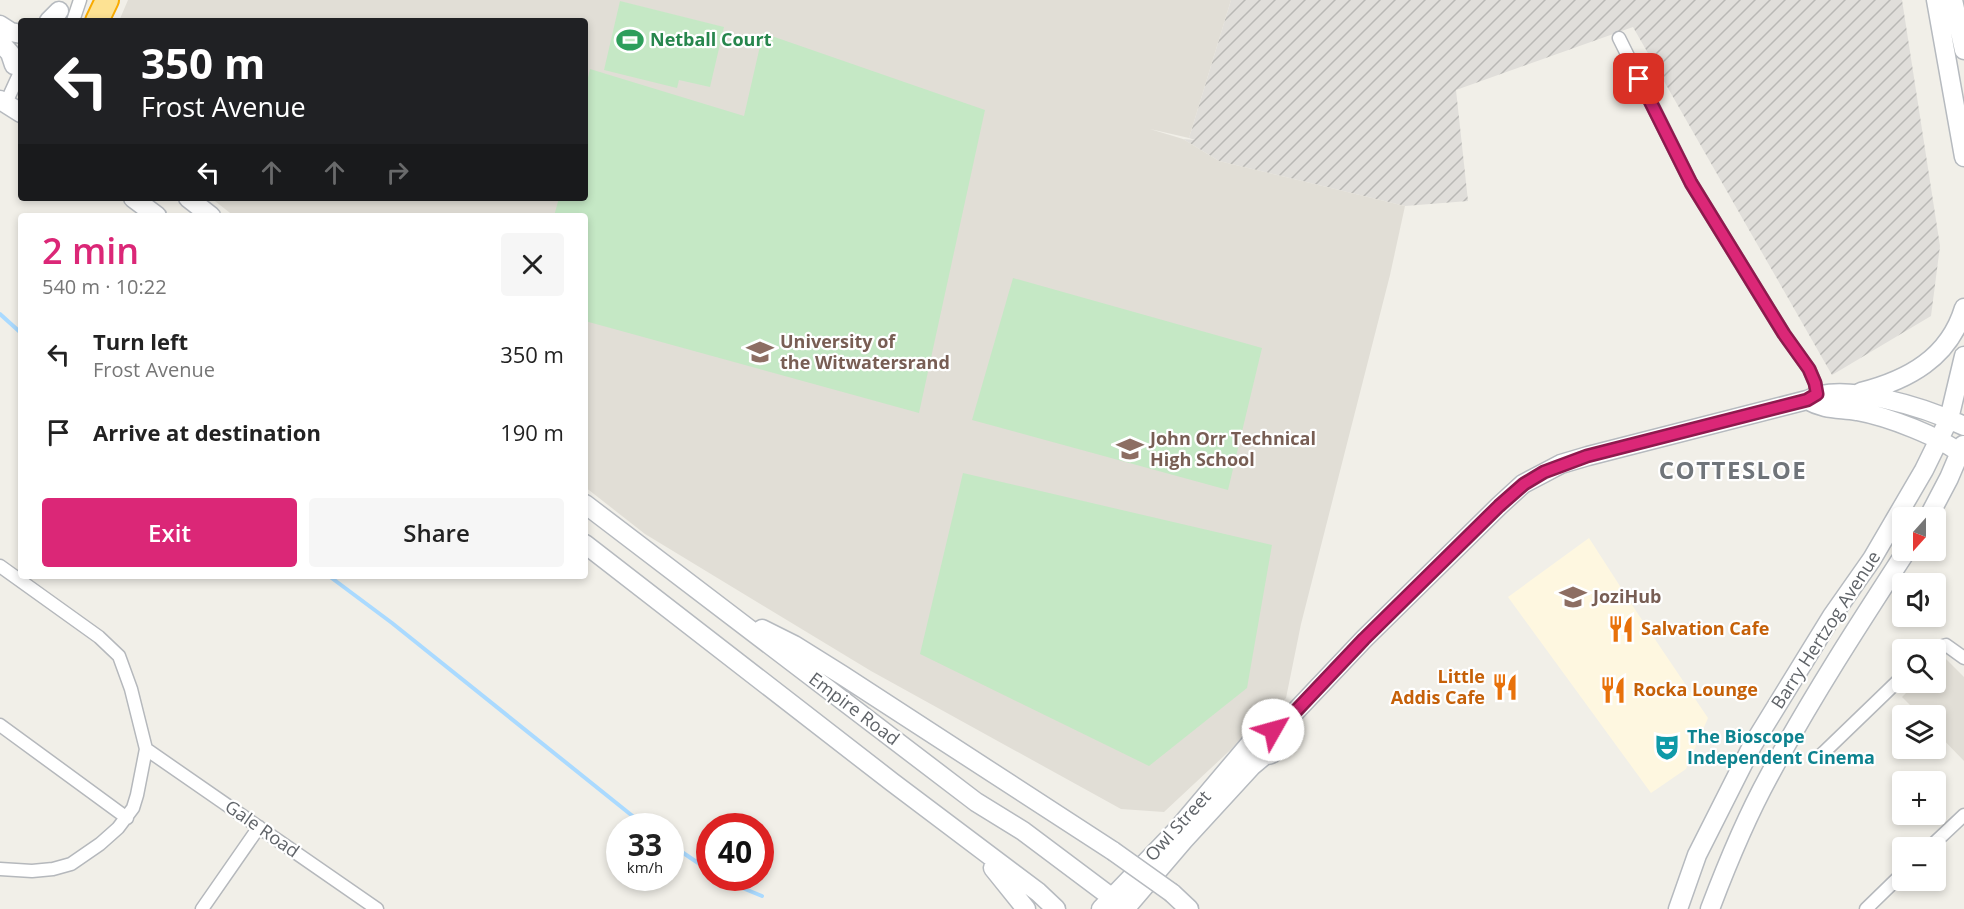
<!DOCTYPE html>
<meta charset="utf-8">
<style>
body{margin:0;font-family:"Open Sans",sans-serif;background:#f6f6f6;color:#222;height:100vh;display:flex;flex-direction:column;font-size:22px;white-space:nowrap}
*{box-sizing:border-box;margin:0}
p{font-size:20px;color:#767676}
.icon{flex:none;width:33px;height:33px;fill:none;stroke:currentColor;stroke-width:2;stroke-linecap:round;stroke-linejoin:round}
.map{position:relative;flex:1;overflow:hidden}
.drawer{position:absolute;left:18px;top:213px;width:570px;height:366px;display:flex;flex-direction:column;background:#fff;border-radius:6px;box-shadow:0 3px 9px #0003}
.drawer>*{flex:none}
.banner{position:absolute;left:18px;top:18px;width:570px;height:183px;border-radius:6px;box-shadow:0 3px 9px #0003;background:#202124;color:#fff;overflow:hidden}
.needle{width:39px;rotate:201deg}
.buttons{position:absolute;left:1892px;top:507px;display:grid;gap:12px}
.buttons a{display:grid;place-items:center;width:54px;height:54px;border-radius:6px;background:#fff;box-shadow:0 3px 9px #0003;font-size:30px}
.speed{position:absolute;left:606px;top:813px;display:flex;gap:12px;font-size:30px;font-weight:700;text-align:center}
.speed>*{display:grid;place-content:center;width:78px;height:78px;border-radius:50%;background:#fff;box-shadow:0 3px 9px #0003;line-height:1}
.speed small{font-size:15px;font-weight:400}
.speed .limit{border:9px solid #d22;background:#fff;color:#111}
.pin{position:absolute;display:grid;place-items:center;width:51px;height:51px;color:#fff;margin:-26px;border-radius:12px;box-shadow:0 3px 9px #0006}
.me{position:absolute;width:66px;margin:-33px;rotate:52deg;stroke-linejoin:round;filter:drop-shadow(0 0 4px #0008)}
.turn{display:flex;align-items:center;gap:21px;height:126px;padding:0 24px;font-size:27px}
.turn .icon{width:78px;height:78px;stroke-width:2.5}
.turn b{display:block;font-size:42px;line-height:51px}
.lanes{display:flex;align-items:center;height:57px;padding:0 24px;background:#0003;justify-content:center;gap:30px;direction:ltr}
.lanes .off{opacity:.35}
.round{display:grid;place-items:center;flex:none;width:63px;height:63px;border-radius:6px;background:#f6f6f6}
.overview{display:flex;align-items:center;justify-content:space-between;height:102px;padding:0 24px}
h1{font-size:36px;font-weight:600;line-height:45px;color:#db2777}
.button{display:flex;gap:12px;margin-top:auto;padding:12px 24px}
.button a{flex:1;height:69px;border-radius:6px;background:#db2777;color:#fff;font-size:24px;font-weight:600;line-height:69px;text-align:center}
.button a+a{background:#f6f6f6;color:#222}
ul{padding:0;list-style:none}
li{display:flex;align-items:center;gap:18px;height:78px;padding:0 24px}
li div{flex:1}
li b{display:block;font-size:22px}
li em{font-style:normal}
.map>svg:first-child{display:block}
</style>
<div class="map">
<svg width="1964" height="909" viewBox="0 0 1964 909">
<defs>
<pattern id="industrial-furrows" width="10" height="10" patternUnits="userSpaceOnUse" patternTransform="scale(1.5)"><rect width="10" height="10" fill="#e0deda"/><path d="M-1 1l2-2M0 10L10 0M9 11l2-2" fill="none" stroke="#b9b8b5"/></pattern>
</defs>
<rect width="100%" height="100%" fill="#f1efe8"/>
<path fill="#fef7e0" d="M1589,538L1636,611L1708,718L1686,769L1651,793L1508,597Z"/>
<path fill="url(#industrial-furrows)" d="M1231,0H1902L1940,246L1931,316L1832,375L1633,27L1456,90L1468,201L1405,206L1219,161L1183,139L1195,140L1189,138Z"/>
<path fill="#e1ded6" d="M128,0H1231L1189,138L1150,129L1183,139L1219,161L1405,206L1390,275L1301,624L1286,698L1164,812L1121,809L871,671L645,534L585,487V216H234L211,198H585V21H119Z
M1943,656L1964,677V761L1935,731V716L1920,715L1902,697L1916,683L1935,682V664Z"/>
<path fill="#c5e8c5" d="M620,1L724,27L710,87L679,80L677,88L604,70Z
M763,33L985,110L919,413L585,321V216H554L559,198H585V91L590,69L744,116Z
M1013,278L1262,348L1228,490L972,420Z
M963,473L1272,545L1247,688L1149,766L920,654Z"/>
<g fill="none" stroke-linecap="round" stroke-linejoin="round">
<path stroke="#aadaff" stroke-width="4" d="M0,314L21,333
M329,576L392,623L645,826
M670,844L710,871
M718,878L762,896"/>
<defs>
<path id="street" d="M73,21L80,0
M1619,38L1691,183L1784,334L1809,369L1815,383L1819,403
M6,103L21,70
M0,566L99,637L119,656L131,689L146,749L137,795L133,808L118,828L100,844L71,864L53,869L32,871L0,869
M1931,650L1946,645L1964,658
M0,725L127,818
M146,749L377,909
M1818,758L1902,677
M1929,848L1964,815
M202,909L259,827
M1866,909L1902,874"/>
<path id="secondary" d="M1936,0L1964,157
M1953,0L1964,50
M49,21L59,11
M0,25L11,32L21,34
M0,42L10,53L14,65
M0,100L21,113
M133,198L157,216
M188,198L211,216
M1861,392C1908,380 1949,358 1964,308
M1807,400C1825,410 1837,408 1857,411C1885,416 1944,437 1964,457
M585,504L976,802L1023,831L1127,909
M1928,518L1949,478L1963,445
M585,544L892,782L1038,892L1056,909
M762,629L794,645L842,675L1113,851
M1253 742a13 13 0 1 1 26 0a13 13 0 1 1-26 0Z
M1276,732L1364,639L1499,506L1523,484L1561,464L1588,456L1807,400C1842,380 1929,409 1964,426
M993,868L1026,909
M1172,893L1189,909
M1101,909L1176,831L1253,740
M1125,909L1184,840L1252,766L1265,755
M1678,909L1697,855L1752,746L1832,616L1872,559L1924,470L1949,419L1964,356
M1710,909C1727,864 1746,818 1769,776C1811,698 1859,624 1907,550"/>
<path id="highway" d="M97,21L107,0"/>
</defs>
<use href="#street" stroke="#b5b8bc" stroke-width="15"/>
<use href="#secondary" stroke="#b6babf" stroke-width="21"/>
<use href="#highway" stroke="#f9ab00" stroke-width="26"/>
<use href="#street" stroke="#fff" stroke-width="12"/>
<use href="#secondary" stroke="#fff" stroke-width="18"/>
<use href="#highway" stroke="#fde293" stroke-width="22"/>
<defs>
<path id="secondary-bridge" d="M1113,851L1172,893"/>
</defs>
<use href="#secondary-bridge" stroke="#b6babf" stroke-width="21" stroke-linecap="butt"/>
<use href="#secondary-bridge" stroke="#fff" stroke-width="18"/>
</g>
<g fill="none" stroke-linecap="round" stroke-linejoin="round">
<defs>
<path id="route" d="M1273,730L1276,732L1364,639L1499,506L1524,484L1544,472L1587,456L1807,400L1817,394L1815,383L1809,369L1784,334L1691,183L1639,79"/>
</defs>
<use href="#route" stroke="#8e194d" stroke-width="15"/>
<use href="#route" stroke="#db2777" stroke-width="10"/>
</g>
<defs>
<symbol id="stadium-bare" viewBox="-9 -9 18 18"><path d="M0-5a6.5 5 0 1 0 0 10a6.5 5 0 1 0 0-10ZM-3.5-1.8h7v3.6h-7Z" fill="#2e9e5b" stroke="#fff" stroke-width="2.5" paint-order="stroke"/></symbol>
<symbol id="university-bare" viewBox="-9 -9 18 18"><path d="M0-5L7-2L0 1L-7-2ZM-4 1L0 2.5L4 1V4Q0 6-4 4Z" fill="#8d6e63" stroke="#fff" stroke-width="2.5" paint-order="stroke"/></symbol>
<symbol id="school-bare" viewBox="-9 -9 18 18"><path d="M0-5L7-2L0 1L-7-2ZM-4 1L0 2.5L4 1V4Q0 6-4 4Z" fill="#8d6e63" stroke="#fff" stroke-width="2.5" paint-order="stroke"/></symbol>
<symbol id="restaurant-bare" viewBox="-9 -9 18 18"><path d="M-5-6h1v4h1v-4h1v4h1v-4h1v5L-1.5 .5V6h-2V.5L-5-1ZM5-6V6H3V1.5H1.5Q1.5-4 5-6Z" fill="#e8710a" stroke="#fff" stroke-width="2.5" paint-order="stroke"/></symbol>
<symbol id="theatre-bare" viewBox="-9 -9 18 18"><path d="M-5-5.5Q0-4 5-5.5V0Q5 5 0 6Q-5 5-5 0ZM-3.3-2.5H-1v1.5H-3.3ZM1-2.5H3.3v1.5H1ZM-2.8 1Q0 5.5 2.8 1Z" fill="#0f9aa8" stroke="#fff" stroke-width="2.5" paint-order="stroke"/></symbol>
</defs>
<g fill-rule="evenodd">
<use href="#stadium-bare" x="611" y="21" width="38" height="38"/>
<use href="#university-bare" x="741" y="333" width="38" height="38"/>
<use href="#school-bare" x="1111" y="430" width="38" height="38"/>
<use href="#school-bare" x="1554" y="578" width="38" height="38"/>
<use href="#restaurant-bare" x="1602" y="610" width="38" height="38"/>
<use href="#restaurant-bare" x="1486" y="668" width="38" height="38"/>
<use href="#restaurant-bare" x="1594" y="671" width="38" height="38"/>
<use href="#theatre-bare" x="1648" y="728" width="38" height="38"/>
</g>
<g text-anchor="middle" stroke-width="4.5" stroke-linejoin="round" paint-order="stroke">
<g font-size="18" font-weight="bold" fill="#27864d" stroke="#fff" text-anchor="start">
<text x="650" y="46">Netball Court</text>
</g>
<g font-size="18" font-weight="bold" fill="#785e54" stroke="#fff" text-anchor="start">
<text x="780" y="348">University of<tspan x="780" dy="21">the Witwatersrand</tspan></text>
<text x="1150" y="445">John Orr Technical<tspan x="1150" dy="21">High School</tspan></text>
<text x="1593" y="603">JoziHub</text>
</g>
<g font-size="18" font-weight="bold" fill="#c56008" stroke="#fff" text-anchor="start">
<text x="1641" y="635">Salvation Cafe</text>
<text x="1485" y="683" text-anchor="end">Little<tspan x="1485" dy="21">Addis Cafe</tspan></text>
<text x="1633" y="696">Rocka Lounge</text>
</g>
<g font-size="18" fill="#5f6368" stroke="#fff">
<text transform="translate(1826 630) rotate(-57)" y="6">Barry Hertzog Avenue</text>
<text transform="translate(854 709) rotate(37)" y="6">Empire Road</text>
<text transform="translate(1178 826) rotate(-48)" y="6">Owl Street</text>
<text transform="translate(262 829) rotate(35)" y="6">Gale Road</text>
</g>
<g font-size="18" font-weight="bold" fill="#0d838f" stroke="#fff" text-anchor="start">
<text x="1687" y="743">The Bioscope<tspan x="1687" dy="21">Independent Cinema</tspan></text>
</g>
<g font-size="24" font-weight="bold" letter-spacing="1.5" fill="#70757a" stroke="#fff">
<text x="1733" y="479">COTTESLOE</text>
</g>
</g>
</svg>
<div class="buttons">
<a><svg class="needle" viewBox="-14 -14 28 28"><path d="M0-13l5 13h-10z" fill="#e53935"/><path d="M0 13l5-13h-10z" fill="#767676"/></svg></a>
<a><svg class="icon" aria-label="sound" viewBox="0 0 24 24"><path d="M4 9h4l5-4v14l-5-4H4zM17 9q2 3 0 6"/></svg></a>
<a><svg class="icon" aria-label="search" viewBox="0 0 24 24"><circle cx="10" cy="10" r="6"/><path d="M15 15l6 6"/></svg></a>
<a><svg class="icon" aria-label="layers" viewBox="0 0 24 24"><path d="M12 4l9 5-9 5-9-5zM3 14l9 5 9-5"/></svg></a>
<a>+</a>
<a>−</a>
</div>
<div class="speed"><div>33<small>km/h</small></div><div class="limit">40</div></div>
<div class="pin" style="left:1639px;top:79px;background:#d93025"><svg class="icon" aria-label="arrive" viewBox="0 0 24 24"><path d="M6 21V4h12l-3 4 3 4H6"/></svg></div>
<svg class="me" style="left:1273px;top:730px" viewBox="-20 -20 40 40"><circle r="19" fill="#fff"/><path d="M0-13L10 11 0 6-10 11z" fill="#db2777"/></svg>
<div class="banner">
<div class="turn"><svg class="icon" aria-label="left" viewBox="0 0 24 24"><path d="M17 20v-9H6M10 6l-5 5 5 5"/></svg><div><b>350 m</b>Frost Avenue</div></div>
<div class="lanes"><svg class="icon" aria-label="left" viewBox="0 0 24 24"><path d="M17 20v-9H6M10 6l-5 5 5 5"/></svg><svg class="icon off" aria-label="ahead" viewBox="0 0 24 24"><path d="M12 20V5M6 11l6-6 6 6"/></svg><svg class="icon off" aria-label="ahead" viewBox="0 0 24 24"><path d="M12 20V5M6 11l6-6 6 6"/></svg><svg class="icon off" aria-label="right" viewBox="0 0 24 24"><path d="M7 20v-9h11M14 6l5 5-5 5"/></svg></div>
</div>
<section class="drawer">
<div class="overview"><div><h1>2 min</h1><p>540 m · 10:22</p></div><a class="round"><svg class="icon" aria-label="close" viewBox="0 0 24 24"><path d="M6 6l12 12M18 6L6 18"/></svg></a></div>
<ul>
<li><svg class="icon" aria-label="left" viewBox="0 0 24 24"><path d="M17 20v-9H6M10 6l-5 5 5 5"/></svg><div><b>Turn left</b><p>Frost Avenue</p></div><em>350 m</em></li>
<li><svg class="icon" aria-label="arrive" viewBox="0 0 24 24"><path d="M6 21V4h12l-3 4 3 4H6"/></svg><div><b>Arrive at destination</b></div><em>190 m</em></li>
</ul>
<div class="button"><a>Exit</a><a>Share</a></div>
</section>
</div>
